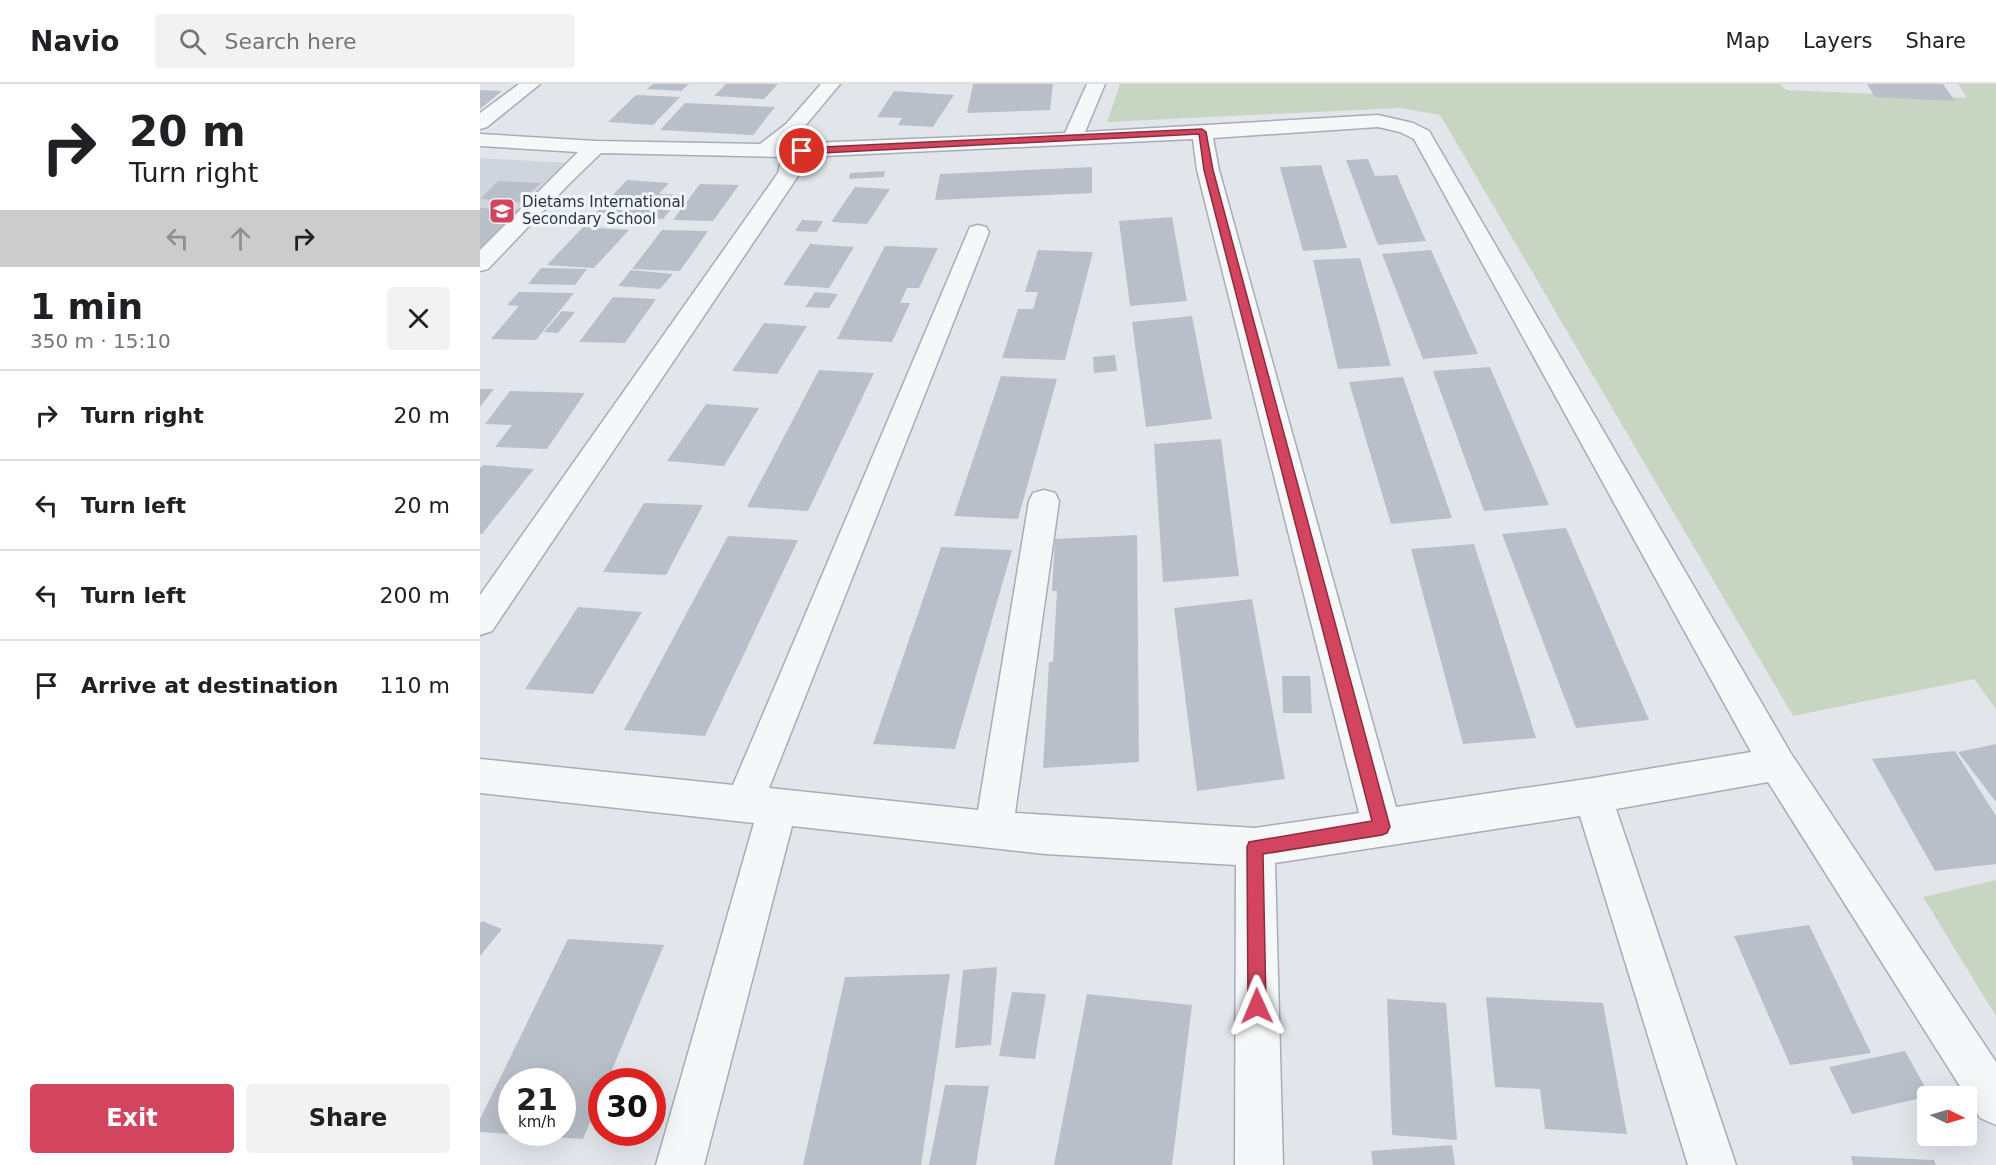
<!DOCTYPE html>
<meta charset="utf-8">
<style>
body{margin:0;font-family:"DejaVu Sans",sans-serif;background:#f2f2f2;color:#202124;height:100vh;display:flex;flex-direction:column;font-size:22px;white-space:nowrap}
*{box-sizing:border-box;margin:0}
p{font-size:20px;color:#757577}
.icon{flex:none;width:33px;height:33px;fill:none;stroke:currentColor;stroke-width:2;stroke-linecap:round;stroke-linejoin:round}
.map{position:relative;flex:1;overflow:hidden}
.drawer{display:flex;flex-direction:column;background:#fff;width:480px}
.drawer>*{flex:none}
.top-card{background:#fff;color:#202124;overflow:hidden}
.needle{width:39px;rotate:95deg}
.buttons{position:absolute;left:1437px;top:1002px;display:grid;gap:12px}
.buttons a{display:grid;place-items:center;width:60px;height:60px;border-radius:6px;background:#fff;box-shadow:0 6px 24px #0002;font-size:30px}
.speed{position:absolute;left:18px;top:984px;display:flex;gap:12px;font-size:30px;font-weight:700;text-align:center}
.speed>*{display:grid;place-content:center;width:78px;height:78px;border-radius:50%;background:#fff;box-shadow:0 6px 24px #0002;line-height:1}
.speed small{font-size:15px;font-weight:400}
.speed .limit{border:9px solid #d22;background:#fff;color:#111}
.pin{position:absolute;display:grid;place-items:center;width:51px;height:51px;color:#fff;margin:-26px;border:3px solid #fff;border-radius:50%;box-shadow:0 2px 6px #0007}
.me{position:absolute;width:66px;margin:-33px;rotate:359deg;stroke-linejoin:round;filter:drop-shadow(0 0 4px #0008)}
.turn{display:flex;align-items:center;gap:21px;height:126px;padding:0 30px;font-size:27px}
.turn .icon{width:78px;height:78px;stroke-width:2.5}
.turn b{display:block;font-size:42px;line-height:51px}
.lanes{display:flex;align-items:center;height:57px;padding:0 30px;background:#0003;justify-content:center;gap:30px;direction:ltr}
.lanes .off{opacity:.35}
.round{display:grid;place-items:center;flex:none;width:63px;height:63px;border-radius:6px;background:#f2f2f2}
.summary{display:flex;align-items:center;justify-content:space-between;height:102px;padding:0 30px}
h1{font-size:36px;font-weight:800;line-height:45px}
.action{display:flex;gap:12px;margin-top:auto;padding:12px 30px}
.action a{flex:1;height:69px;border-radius:6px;background:#d3455e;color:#fff;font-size:24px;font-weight:800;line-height:69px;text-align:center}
.action a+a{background:#f2f2f2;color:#202124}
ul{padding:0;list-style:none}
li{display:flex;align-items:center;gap:18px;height:90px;padding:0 30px;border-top:2px solid #e0e0e0}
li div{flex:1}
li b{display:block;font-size:22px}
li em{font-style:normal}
header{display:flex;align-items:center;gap:36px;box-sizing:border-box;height:84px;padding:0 30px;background:#fff;border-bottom:2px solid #e0e0e0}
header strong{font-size:28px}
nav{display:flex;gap:33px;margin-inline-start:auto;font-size:21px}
.search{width:420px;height:54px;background:#f2f2f2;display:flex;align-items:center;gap:15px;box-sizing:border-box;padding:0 21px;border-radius:6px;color:#757577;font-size:22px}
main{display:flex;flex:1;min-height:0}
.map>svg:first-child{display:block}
</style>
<header>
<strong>Navio</strong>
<div class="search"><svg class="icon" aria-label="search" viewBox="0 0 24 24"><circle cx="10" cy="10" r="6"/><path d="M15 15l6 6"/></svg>Search here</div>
<nav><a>Map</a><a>Layers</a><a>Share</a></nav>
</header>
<main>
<section class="drawer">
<div class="top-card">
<div class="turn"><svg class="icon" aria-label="right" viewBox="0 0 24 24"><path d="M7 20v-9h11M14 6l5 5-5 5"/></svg><div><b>20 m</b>Turn right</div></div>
<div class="lanes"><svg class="icon off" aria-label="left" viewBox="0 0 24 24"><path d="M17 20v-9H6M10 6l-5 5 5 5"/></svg><svg class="icon off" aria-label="ahead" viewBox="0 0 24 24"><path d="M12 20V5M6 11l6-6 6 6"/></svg><svg class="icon" aria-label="right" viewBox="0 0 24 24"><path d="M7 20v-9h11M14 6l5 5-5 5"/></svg></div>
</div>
<div class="summary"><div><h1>1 min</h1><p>350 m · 15:10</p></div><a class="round"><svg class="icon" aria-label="close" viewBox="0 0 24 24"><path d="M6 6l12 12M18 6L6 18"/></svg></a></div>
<ul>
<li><svg class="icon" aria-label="right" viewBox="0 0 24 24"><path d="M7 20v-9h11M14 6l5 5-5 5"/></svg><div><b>Turn right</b></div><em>20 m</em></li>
<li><svg class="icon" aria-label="left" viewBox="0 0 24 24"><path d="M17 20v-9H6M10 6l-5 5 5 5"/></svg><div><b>Turn left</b></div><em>20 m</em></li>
<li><svg class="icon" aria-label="left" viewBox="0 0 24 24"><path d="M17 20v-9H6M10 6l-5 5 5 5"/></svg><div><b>Turn left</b></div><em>200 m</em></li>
<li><svg class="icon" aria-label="arrive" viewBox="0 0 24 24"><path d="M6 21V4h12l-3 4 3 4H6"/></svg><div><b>Arrive at destination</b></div><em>110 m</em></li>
</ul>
<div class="action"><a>Exit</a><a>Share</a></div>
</section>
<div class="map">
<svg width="1516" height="1081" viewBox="0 0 1516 1081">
<rect width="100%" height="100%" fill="#e2e6eb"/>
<path fill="#d0d5dd" d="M0,74L90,79L0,174Z"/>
<path fill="#c8d5c3" d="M640,0H1300L1306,6L1487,14L1478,0H1516V625L1494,595L1313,632L960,31L920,24L627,38Z
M1516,796V932L1443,813Z"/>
<path fill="#b9bfc9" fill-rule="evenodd" d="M173,0H209L201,7L167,5Z
M246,0H298L284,15L234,12Z
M493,0H573L570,26L487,29Z
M1387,0H1463L1475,17L1395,13Z
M0,6L22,7L0,25Z
M414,7L474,11L453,43L418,41L422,34L397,33Z
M156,11L200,13L173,41L128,38Z
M205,19L295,23L273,51L180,46Z
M888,75L895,92L917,91L946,157L898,161L866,76Z
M841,81L867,164L823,167L800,83Z
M612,83V109L455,116L460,90Z
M405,87L404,93L369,95L370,89Z
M147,96L189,99L179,110L203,111L183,135L114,131Z
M18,97L61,99L40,118L0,115Z
M220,100L259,101L233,137L193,136Z
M375,103L410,105L387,140L351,138Z
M0,124L40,126L0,165Z
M692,133L707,217L650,222L639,137Z
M322,136L343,137L337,148L315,147Z
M103,143L149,146L114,184L67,181Z
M182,146L228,147L200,187L152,185Z
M330,160L374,163L349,204L303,201Z
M405,162L458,164L439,204H427L420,219H430L412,258L357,255Z
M558,166L613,168L585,276L522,274L538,225H553L558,208H545Z
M951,166L998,270L943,275L902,170Z
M880,174L911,282L858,285L833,176Z
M61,184L107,185L95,201L48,200Z
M151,186L193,190L180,205L138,202Z
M39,208L94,209L56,256L11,255L39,222L27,221Z
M335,208L358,210L349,224L325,223Z
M133,213L176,215L145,259L99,258Z
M82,227L95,228L78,249L64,248Z
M712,232L732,335L666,343L652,238Z
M284,239L327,242L297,290L252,287Z
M635,271L637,287L614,289L613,273Z
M1010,283L1069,421L1004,427L953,287Z
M339,286L394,289L328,427L267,423Z
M521,292L577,295L538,435L474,432Z
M923,293L972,434L911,440L869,298Z
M0,305H14L0,323Z
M30,307L105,309L67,365L15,363L32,341L5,340Z
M226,320L279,324L244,382L187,377Z
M741,355L759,492L683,498L674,360Z
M3,381L54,385L2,450H0V384Z
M164,419L223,421L186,491L123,488Z
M1086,444L1169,636L1096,644L1022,450Z
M657,451L659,678L563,684L569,578H573L577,507H572L575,455Z
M248,452L318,456L225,652L144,646Z
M994,460L1056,654L983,660L931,465Z
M461,463L532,466L475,665L393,660Z
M772,515L805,695L717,707L694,524Z
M98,523L162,528L113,610L45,605Z
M802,592H830L832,629H803Z
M1516,660V718L1478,668Z
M1475,667L1516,732V780L1455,787L1392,675Z
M2,837L22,845L0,872V839Z
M1329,841L1391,969L1310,981L1254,852Z
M88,855L184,861L127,998H122V1010L103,1055L0,1048V1035ZM32,998H82V1048H32Z
M517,883L511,961L475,964L483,886Z
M470,890L441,1081H323L365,893Z
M532,908L566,910L555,975L519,972Z
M607,910L712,921L692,1081H574Z
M1006,913L1123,919L1147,1050L1065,1045L1060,1005L1015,1003Z
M907,915L966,919L977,1056L912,1051Z
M1425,967L1450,1012L1372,1030L1349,983Z
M465,1001L509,1002L496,1081H449Z
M972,1061L975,1081H893L891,1067Z
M1371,1072L1454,1076L1456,1081H1373Z"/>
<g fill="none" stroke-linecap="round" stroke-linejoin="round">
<defs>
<path id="minor" d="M39,0H60L7,43L0,45V29Z
M341,0H360L320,48L305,60L585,49L607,0H625L605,48L898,31L933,39L949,47L1310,668L1516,978V1041L1500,1034L1288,698L1136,725L1256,1081H1208L1100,732L795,779L803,1081H755L756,781L565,770L312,742L224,1081H176L274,739L0,709V675L253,701L490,143L498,141L506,143L509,148L289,704L498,726L549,417L553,409L564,406L575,409L579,417L535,729L775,744L879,729L717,86L713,55L322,73L320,89L12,547L0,551V511L298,89L302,73L121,69L89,100L8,185L0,187V166L98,68L0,62V50L116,57L280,60L306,40ZM898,43L920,48L934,55L1271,668L1113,694L916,723L739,86L733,54Z"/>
</defs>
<use href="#minor" stroke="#a7adb6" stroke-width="3"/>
<use href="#minor" fill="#f5f7f9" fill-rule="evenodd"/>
</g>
<path fill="#d3455e" stroke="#892d3d" stroke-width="1.5" d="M722,45L726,48L733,86L910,743L907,749L902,751L783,770L786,922L784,928L777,931L771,928L768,922L767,763L769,758L892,737L724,86L719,50L322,70L318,67L322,64Z"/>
<defs>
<symbol id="school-square" viewBox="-11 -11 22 22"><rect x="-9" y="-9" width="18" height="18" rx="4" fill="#d3455e" stroke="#f2f5f8"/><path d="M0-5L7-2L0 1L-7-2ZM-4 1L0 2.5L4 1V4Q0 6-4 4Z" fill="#fff"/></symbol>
</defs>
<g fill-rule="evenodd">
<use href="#school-square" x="7" y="112" width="30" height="30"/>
</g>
<g text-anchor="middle" stroke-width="6" stroke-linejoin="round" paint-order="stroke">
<g font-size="15" fill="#2a3444" stroke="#f2f5f8" text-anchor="start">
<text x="42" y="123">Dietams International<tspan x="42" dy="17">Secondary School</tspan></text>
</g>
</g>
</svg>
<div class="buttons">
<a><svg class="needle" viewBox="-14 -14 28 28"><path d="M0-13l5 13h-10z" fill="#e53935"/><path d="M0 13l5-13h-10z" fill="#757577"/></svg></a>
</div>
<div class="speed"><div>21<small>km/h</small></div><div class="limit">30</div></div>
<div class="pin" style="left:322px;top:67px;background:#d93025"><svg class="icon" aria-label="arrive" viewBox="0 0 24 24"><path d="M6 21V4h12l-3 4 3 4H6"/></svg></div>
<svg class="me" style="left:777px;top:922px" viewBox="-20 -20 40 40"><path d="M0-17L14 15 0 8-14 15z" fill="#d3455e" stroke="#fff" stroke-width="4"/></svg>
</div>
</main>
